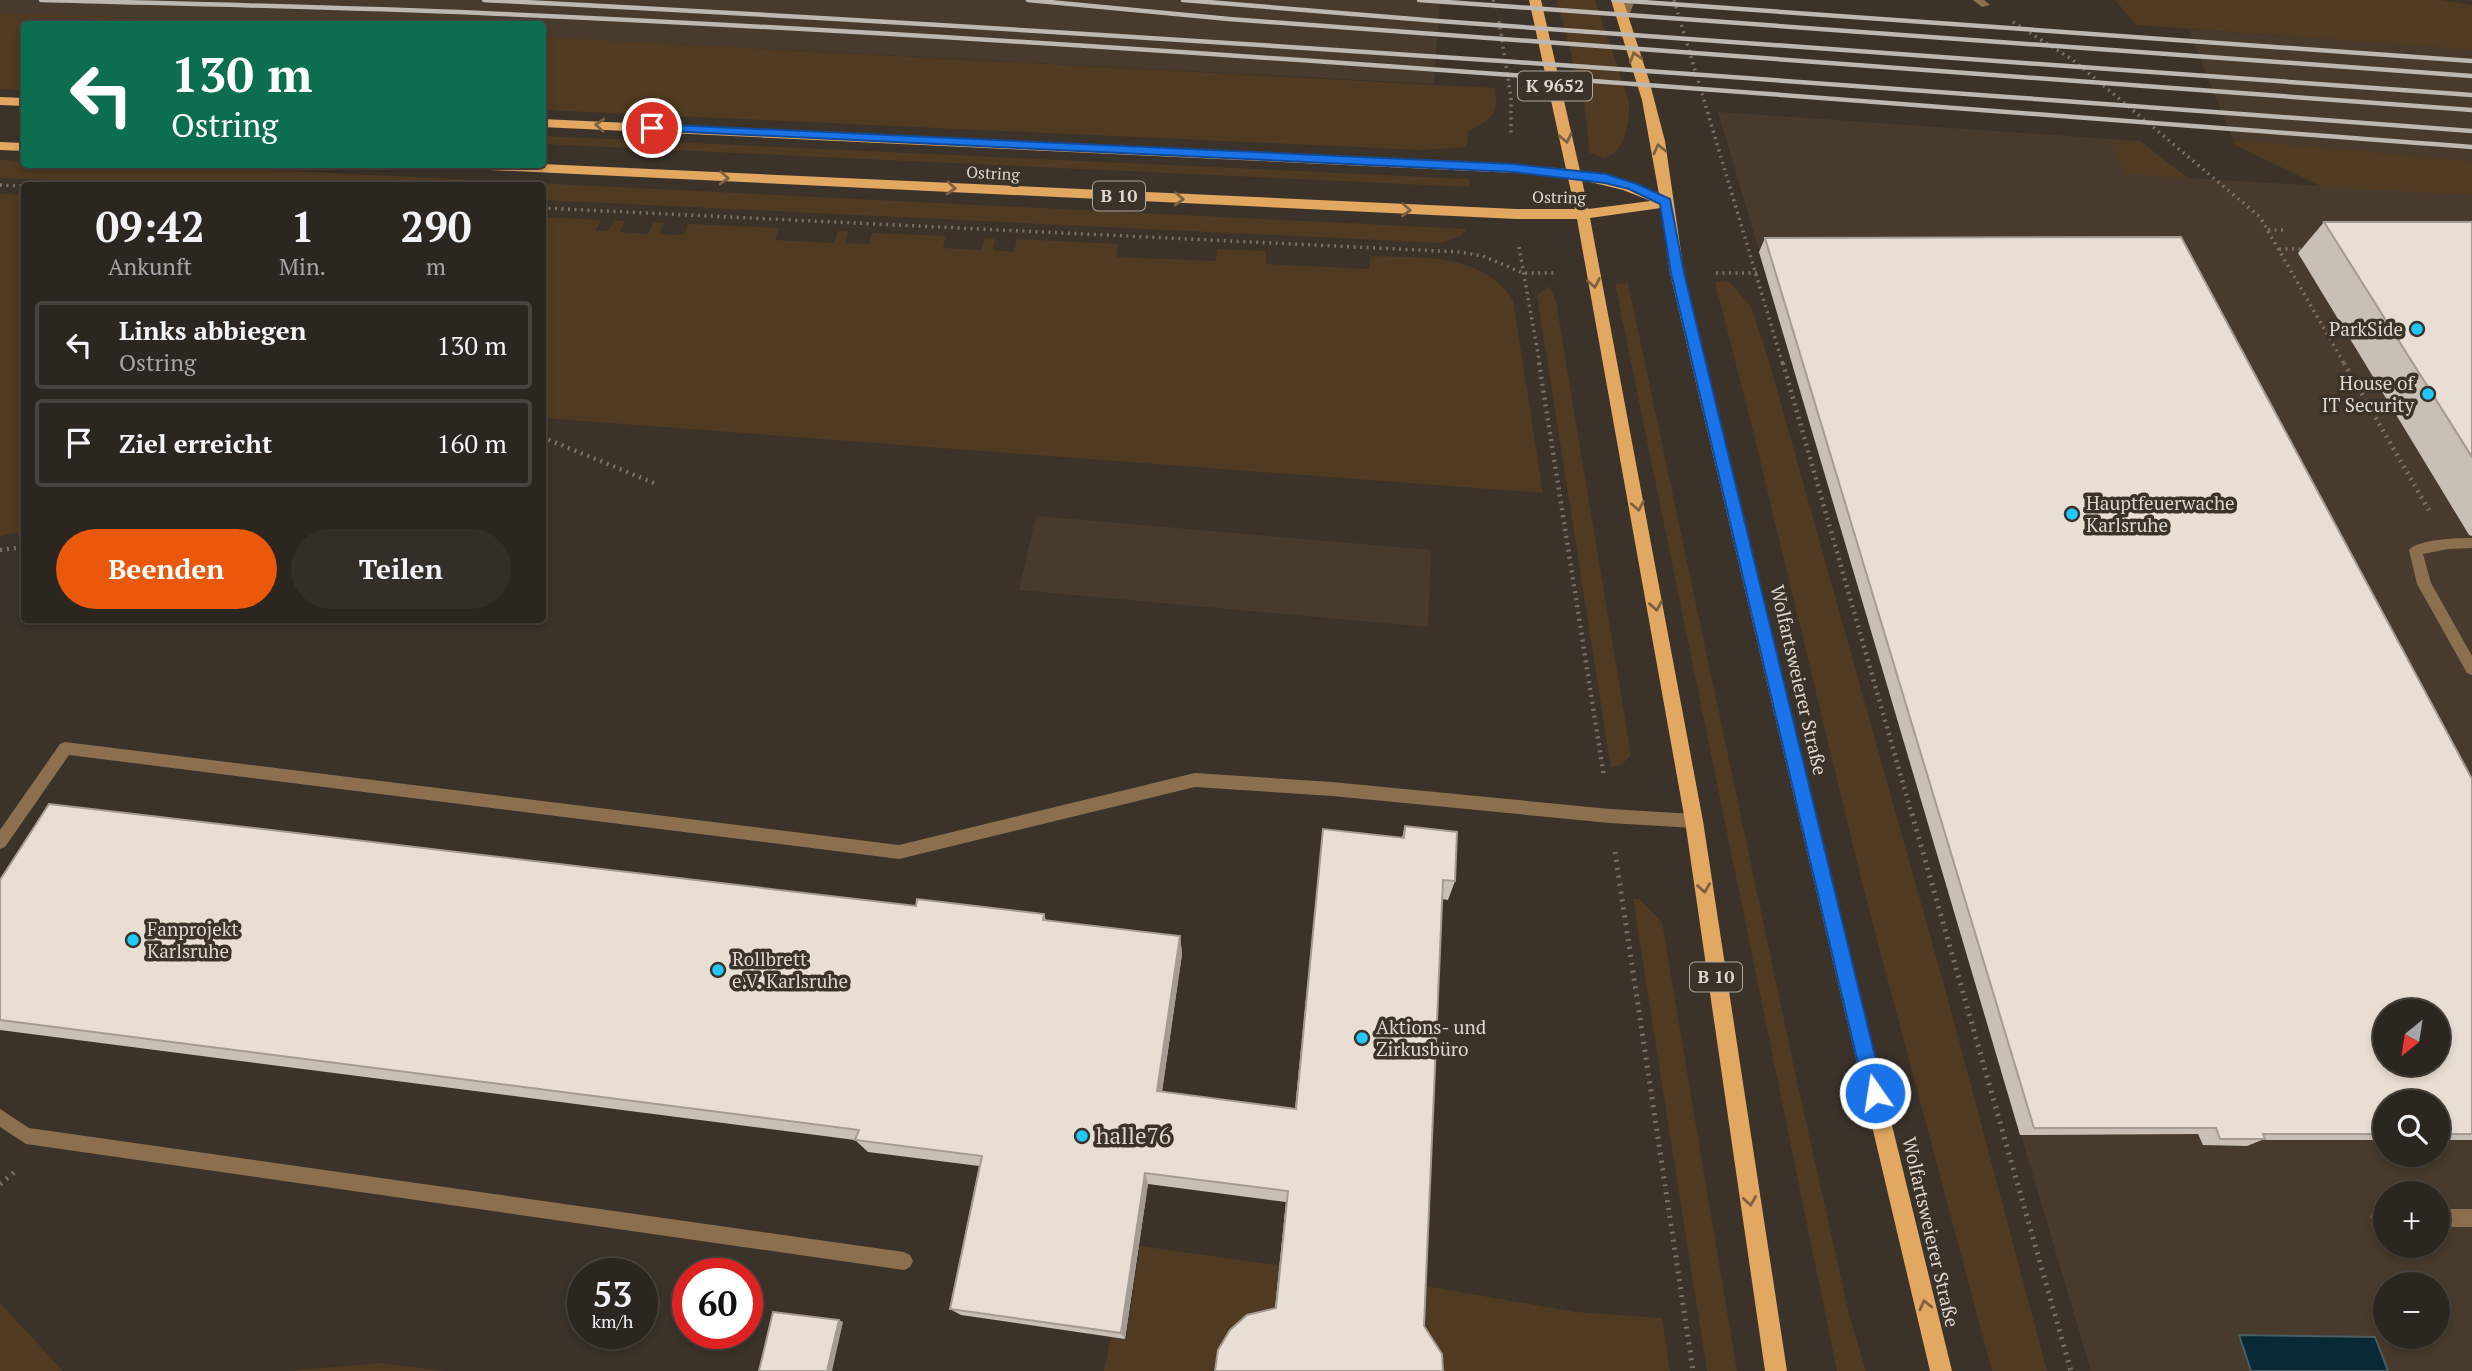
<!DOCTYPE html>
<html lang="de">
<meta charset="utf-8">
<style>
body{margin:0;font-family:"PT Serif",serif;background:#342e29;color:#f1f3f6;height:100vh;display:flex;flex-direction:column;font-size:26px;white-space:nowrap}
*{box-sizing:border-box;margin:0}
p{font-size:23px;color:#a6a5a5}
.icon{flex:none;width:38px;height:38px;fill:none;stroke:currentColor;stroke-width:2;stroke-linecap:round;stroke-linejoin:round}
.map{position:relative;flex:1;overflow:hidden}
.panel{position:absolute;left:21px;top:182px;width:525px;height:441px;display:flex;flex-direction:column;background:#2c2620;border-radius:7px;box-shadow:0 4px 10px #0003,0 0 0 2px #48433e}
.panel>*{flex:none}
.guide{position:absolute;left:21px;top:21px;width:525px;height:147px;border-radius:7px;box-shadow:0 4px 10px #0003,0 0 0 2px #48433e;background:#0b6e4f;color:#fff;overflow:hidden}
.needle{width:46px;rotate:210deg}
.fabs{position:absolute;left:2373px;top:999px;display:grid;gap:14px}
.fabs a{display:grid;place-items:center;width:77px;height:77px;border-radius:50%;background:#2c2620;box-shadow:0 4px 10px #0003,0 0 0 2px #48433e;font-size:35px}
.speed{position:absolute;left:567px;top:1258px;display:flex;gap:14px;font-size:35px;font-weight:700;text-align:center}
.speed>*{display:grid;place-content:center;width:91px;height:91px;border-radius:50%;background:#2c2620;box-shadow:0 4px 10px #0003,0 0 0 2px #48433e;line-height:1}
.speed small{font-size:18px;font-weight:400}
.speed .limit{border:10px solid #d22;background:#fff;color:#111}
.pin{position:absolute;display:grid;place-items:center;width:60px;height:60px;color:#fff;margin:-30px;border:4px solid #fff;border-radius:50%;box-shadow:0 2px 7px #0007}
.me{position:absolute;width:77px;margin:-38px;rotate:347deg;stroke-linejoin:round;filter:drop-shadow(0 0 5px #0008)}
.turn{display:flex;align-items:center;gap:24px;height:147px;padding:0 35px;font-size:32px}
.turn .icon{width:91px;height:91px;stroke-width:2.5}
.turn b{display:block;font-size:49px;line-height:60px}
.eta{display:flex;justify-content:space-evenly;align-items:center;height:119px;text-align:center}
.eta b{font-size:42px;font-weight:700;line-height:49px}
.primary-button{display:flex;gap:14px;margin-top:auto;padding:14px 35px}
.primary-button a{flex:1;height:80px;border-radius:42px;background:#ea580c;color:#fff;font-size:28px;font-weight:700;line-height:80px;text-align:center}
.primary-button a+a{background:#342e29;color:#f1f3f6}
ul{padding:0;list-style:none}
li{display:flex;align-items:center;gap:21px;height:88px;margin:0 14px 10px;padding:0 21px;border:4px solid #48433e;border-radius:7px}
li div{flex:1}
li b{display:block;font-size:26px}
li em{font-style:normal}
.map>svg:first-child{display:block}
</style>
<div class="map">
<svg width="2472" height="1371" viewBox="0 0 2472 1371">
<rect width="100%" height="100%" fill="#3b332a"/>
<path fill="#483b2d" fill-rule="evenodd" d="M0,0H1440L1434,84L543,37L542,24H293L0,13Z
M2188,29L2472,50V161L2233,139Z
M1718,112L2140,141L2188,178L2472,195V1371H2091ZM2385,1012H2438V1064H2385ZM2385,1102H2438V1155H2385ZM2385,1194H2438V1246H2385ZM2385,1284H2438V1337H2385Z
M1036,516L1431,550L1428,627L1019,590Z"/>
<path fill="#503a21" d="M1557,0H1595L1629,102C1630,122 1626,150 1605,158L1590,153L1584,104Z
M2115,0H2441L2472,5V50L2136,25Z
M0,13L293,24H24V90L0,89Z
M543,37L1495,88C1499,119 1491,117 1468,132L1467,147L1421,150L543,110Z
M543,136L1469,179V187L543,144Z
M2233,139L2472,161V195L2322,187L2231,143H2235Z
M2110,140L2140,141L2188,178L2126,174Z
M0,160L24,161V164L249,169L1467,229L1460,236L1441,243L543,200L542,186H227L0,178Z
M0,194L24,195V531L0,536Z
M547,217L601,220L596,231H608L614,220L625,221L620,232L648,234L653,222L664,223L660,234L684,235L688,224L779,228L775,240L834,243L838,231H848L845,243L869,244L872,233L946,236L943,248L981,250L985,238L995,239L993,250L1014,252L1017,239L1118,244L1117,257L1216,261L1217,249L1266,251V264L1369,269L1370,256C1421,258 1481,252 1513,300L1543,493L543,418L542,226Z
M1729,281L1751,307L1769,361L1949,1003L2047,1371H1992L1862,883L1754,435L1715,282Z
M1628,283L1795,1072L1849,1314L1866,1371H1837L1615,284Z
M1550,286L1556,302L1631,755L1622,764L1611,768L1537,295Z
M1633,899H1639L1662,922L1737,1371H1707Z
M1140,1246L1419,1285L1576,1312L1662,1318L1670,1371H1104L1111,1337L1126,1338Z
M0,1303L63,1371H0Z
M380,1363L443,1371H287Z"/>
<path fill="#082935" stroke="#485d64" stroke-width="2" d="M2239,1335L2375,1337L2388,1371H2251Z"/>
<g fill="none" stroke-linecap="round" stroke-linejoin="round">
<path stroke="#78716a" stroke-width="3.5" stroke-dasharray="2 4.5" stroke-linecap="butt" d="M1493,0L1498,12
M1674,0L1783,365
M1499,21L1511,98V133
M2013,22L2073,60L2260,217L2345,365
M0,185L24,186
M542,208L1460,252L1483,256L1523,273H1556
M2268,230H2283
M1519,247L1540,365
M2279,249H2305
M1716,273H1757"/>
<path stroke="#78716a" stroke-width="4.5" stroke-dasharray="2 5" stroke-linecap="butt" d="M1539,363L1604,777
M1783,363L1912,815
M2344,363L2430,512
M542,437L654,483
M0,550L24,547"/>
<path stroke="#78716a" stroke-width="5" stroke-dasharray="2 6" stroke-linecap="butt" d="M1912,814L2071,1371
M1615,852L1693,1371
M0,1184L16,1171"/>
<path fill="#8c6f4e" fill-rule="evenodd" d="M1973,0H1984L1990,5L1982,7Z
M65,742L899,845L1195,773L1332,782L1610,809L1694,814L1699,816L1701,821L1699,826L1694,828L1610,823L1332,796L1195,787L899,859L69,755L5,847L0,849V830L60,744Z
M0,1109L29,1128L904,1252L910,1255L913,1261L910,1267L904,1270L26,1144L0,1127Z
M2379,1208H2385V1226L2373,1223L2370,1217L2373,1211Z
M2438,1209H2472V1227H2438Z"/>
<path fill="#8c6f4e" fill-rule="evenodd" d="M1625,0H1635L1628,18L1623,21L1618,18Z
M2472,538V548L2448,549L2423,554L2431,583L2472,656V675L2467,673L2417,584L2409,550C2419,539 2457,538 2472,538Z"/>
<path fill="#e2a761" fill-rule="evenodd" d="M1529,0H1541L1580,171L1614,179L1659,194L1642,100L1611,0H1623L1649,80L1665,141L1684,273L1952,1371H1930L1670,273L1661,208L1590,218L1703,821L1787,1371H1765L1685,821L1577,219H1516L448,168L442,164H542L1516,209H1575L1568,178L1534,174L542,127V119L1513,164L1566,169ZM1582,180L1623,190L1651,201L1588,209Z
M0,97L24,98V106L0,105Z
M0,142L24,143V151L0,150Z"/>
<path stroke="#bdb8b2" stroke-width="4.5" d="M41,0C188,4 335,7 481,13C1146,42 1809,98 2472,147
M484,0C1147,33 1810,82 2472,131
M1028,0L1229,19L2472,110
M1183,0L1438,21L2472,95
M1419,0L2472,76
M1614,0L2472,61"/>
</g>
<path fill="#c8bfb5" d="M2324,222H2472V536L2469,535L2298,253Z
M1765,238L2472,779V1140H2438V1102H2385V1140H2262L2247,1146L2203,1145L2198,1134L2020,1135L1759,252Z
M1405,826L1455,881L1448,900L1442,899L1424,1326L1275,1308L1286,1202L1148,1184L1125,1339L961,1315L950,1309L979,1166L868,1152L855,1140L0,1030V880L916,906L1044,914L1046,921L1180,936L1182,954L1162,1092L1295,1109L1323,829L1402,838Z"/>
<path fill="#a39b94" d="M1180,936L1182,954L1160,1104L1157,1091Z
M1145,1173L1148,1184L1125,1339L1121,1333Z
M839,1320L843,1322L832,1371H827Z"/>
<path fill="#e9ded3" stroke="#a39b94" stroke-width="2" fill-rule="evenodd" d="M2324,222H2472V457Z
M2181,237L2472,779V1134H2438V1102H2385V1134H2263L2265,1139H2220L2216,1128H2034L1765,238ZM2385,1012H2438V1064H2385Z
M49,804L916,906L917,899L1044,914L1043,920L1180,936L1157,1091L1296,1109L1323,829L1404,838L1405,826L1457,832L1455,881L1443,880L1424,1326L1442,1354L1443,1371H1215L1218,1350L1230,1330L1247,1315L1276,1308L1288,1191L1145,1173L1121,1333L950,1309L982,1156L855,1140L859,1130L0,1020V880Z
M773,1312L839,1320L827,1371H759Z"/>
<defs><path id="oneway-chevron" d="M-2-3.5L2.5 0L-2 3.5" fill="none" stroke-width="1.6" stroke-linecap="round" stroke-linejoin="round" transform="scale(1.75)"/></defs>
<g stroke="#7e6140">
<use href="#oneway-chevron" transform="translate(1635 57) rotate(-107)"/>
<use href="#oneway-chevron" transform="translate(600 125) rotate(-177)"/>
<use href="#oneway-chevron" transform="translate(1566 138) rotate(78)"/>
<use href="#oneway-chevron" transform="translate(1659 149) rotate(-103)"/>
<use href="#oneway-chevron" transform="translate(724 178) rotate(3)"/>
<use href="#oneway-chevron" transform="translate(951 188) rotate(3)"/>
<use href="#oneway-chevron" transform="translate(1179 199) rotate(3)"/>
<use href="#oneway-chevron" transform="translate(1406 210) rotate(3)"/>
<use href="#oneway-chevron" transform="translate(1594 283) rotate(80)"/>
<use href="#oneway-chevron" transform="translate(1638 506) rotate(79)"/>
<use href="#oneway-chevron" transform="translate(1656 606) rotate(80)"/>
<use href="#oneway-chevron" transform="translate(1704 888) rotate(82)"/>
<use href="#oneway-chevron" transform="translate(1750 1201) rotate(81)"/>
<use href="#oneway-chevron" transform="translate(1925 1305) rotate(-103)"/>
</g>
<path fill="#1a73e8" stroke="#114b97" stroke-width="2" d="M652,124L1513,164L1606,174L1637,184L1670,199L1684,273L1884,1093L1881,1100L1875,1103L1868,1100L1865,1093L1671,273L1660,204L1629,189L1605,183L1513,172L647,130L646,128Z"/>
<g fill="#20c9fd" stroke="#3b332a" stroke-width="2.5">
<circle cx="2417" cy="329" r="7"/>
<circle cx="2428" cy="394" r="7"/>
<circle cx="2072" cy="514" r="7"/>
<circle cx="133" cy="940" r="7"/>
<circle cx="718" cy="970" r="7"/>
<circle cx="1362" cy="1038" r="7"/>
<circle cx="1082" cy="1136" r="7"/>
</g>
<g text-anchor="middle" stroke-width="7" stroke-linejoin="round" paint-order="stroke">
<g font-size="16" fill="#dcd7d2" stroke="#3b332a">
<text transform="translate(993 173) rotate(3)" y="6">Ostring</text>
<text transform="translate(1559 197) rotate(1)" y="6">Ostring</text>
</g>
<g fill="#3b332a" stroke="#aca6a0" stroke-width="2">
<rect x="1518" y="71.5" width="74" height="29" rx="5"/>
<rect x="1093" y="181.5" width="52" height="29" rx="5"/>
<rect x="1690" y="962.5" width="52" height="29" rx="5"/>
</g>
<g font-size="18" font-weight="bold" fill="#dcd7d2">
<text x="1555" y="92">K 9652</text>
<text x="1119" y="202">B 10</text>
<text x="1716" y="983">B 10</text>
</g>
<g font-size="19" fill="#dcd7d2" stroke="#3b332a" text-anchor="start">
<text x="2403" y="336" text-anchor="end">ParkSide</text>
<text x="2414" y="390" text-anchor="end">House of<tspan x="2414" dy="22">IT Security</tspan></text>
<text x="2086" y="510">Hauptfeuerwache<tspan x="2086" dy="22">Karlsruhe</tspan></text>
<text x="147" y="936">Fanprojekt<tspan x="147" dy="22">Karlsruhe</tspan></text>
<text x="732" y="966">Rollbrett<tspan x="732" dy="22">e.V. Karlsruhe</tspan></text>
<text x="1376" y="1034">Aktions- und<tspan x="1376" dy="22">Zirkusbüro</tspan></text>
</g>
<g font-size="19" fill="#dcd7d2" stroke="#3b332a">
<text transform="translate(1799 680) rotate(77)" y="7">Wolfartsweierer Straße</text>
<text transform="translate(1931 1232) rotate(77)" y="7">Wolfartsweierer Straße</text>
</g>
<g font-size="23" fill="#dcd7d2" stroke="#3b332a" text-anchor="start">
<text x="1096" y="1144">halle76</text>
</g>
</g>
</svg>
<div class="fabs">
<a><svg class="needle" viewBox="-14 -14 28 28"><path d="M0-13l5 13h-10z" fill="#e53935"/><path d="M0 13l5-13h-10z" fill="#a6a5a5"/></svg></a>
<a><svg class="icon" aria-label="search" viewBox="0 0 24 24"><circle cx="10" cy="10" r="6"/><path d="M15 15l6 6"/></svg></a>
<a>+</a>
<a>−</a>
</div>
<div class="speed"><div>53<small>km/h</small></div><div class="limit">60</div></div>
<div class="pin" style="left:652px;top:128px;background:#d93025"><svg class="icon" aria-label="arrive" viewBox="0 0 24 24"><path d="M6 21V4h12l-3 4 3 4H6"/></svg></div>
<svg class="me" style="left:1875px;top:1093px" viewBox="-20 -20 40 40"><circle r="17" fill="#1a73e8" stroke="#fff" stroke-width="3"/><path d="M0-11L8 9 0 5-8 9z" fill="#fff"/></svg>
<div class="guide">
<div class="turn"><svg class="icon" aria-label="left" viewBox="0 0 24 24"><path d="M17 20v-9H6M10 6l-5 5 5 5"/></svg><div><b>130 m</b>Ostring</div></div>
</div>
<section class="panel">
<div class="eta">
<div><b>09:42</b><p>Ankunft</p></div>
<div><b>1</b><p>Min.</p></div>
<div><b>290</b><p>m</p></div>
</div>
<ul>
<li><svg class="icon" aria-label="left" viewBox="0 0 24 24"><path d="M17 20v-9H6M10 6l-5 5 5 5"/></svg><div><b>Links abbiegen</b><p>Ostring</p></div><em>130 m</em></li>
<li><svg class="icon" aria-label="arrive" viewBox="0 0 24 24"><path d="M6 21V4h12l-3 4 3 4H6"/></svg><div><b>Ziel erreicht</b></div><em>160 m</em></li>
</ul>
<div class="primary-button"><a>Beenden</a><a>Teilen</a></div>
</section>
</div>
